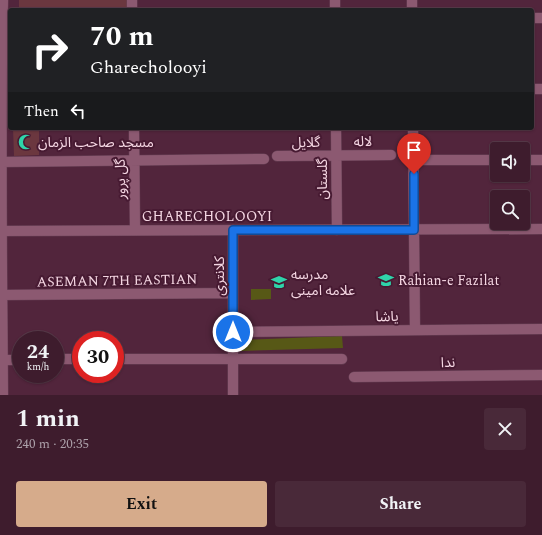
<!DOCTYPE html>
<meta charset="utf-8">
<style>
body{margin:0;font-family:Spectral,"Noto Sans Arabic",serif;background:#492939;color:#f1f3f6;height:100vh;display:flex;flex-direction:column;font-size:15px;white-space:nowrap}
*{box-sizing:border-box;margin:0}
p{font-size:13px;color:#ada1aa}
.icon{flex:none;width:22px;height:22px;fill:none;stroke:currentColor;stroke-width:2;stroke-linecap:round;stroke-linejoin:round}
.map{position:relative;height:395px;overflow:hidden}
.side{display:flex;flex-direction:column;background:#3e1c2d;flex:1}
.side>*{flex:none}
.banner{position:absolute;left:8px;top:8px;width:526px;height:122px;border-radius:4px;box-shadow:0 1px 3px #0004,0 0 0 1px #573a49;background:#202124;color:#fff;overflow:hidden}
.controls{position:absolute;left:490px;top:142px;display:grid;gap:8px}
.controls a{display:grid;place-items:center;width:40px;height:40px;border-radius:4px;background:#3e1c2d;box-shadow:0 1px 3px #0004,0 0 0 1px #573a49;font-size:20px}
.speed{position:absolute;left:12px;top:331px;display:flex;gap:8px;font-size:20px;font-weight:700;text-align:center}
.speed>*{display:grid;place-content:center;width:52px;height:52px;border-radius:50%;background:#3e1c2d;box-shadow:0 1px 3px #0004,0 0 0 1px #573a49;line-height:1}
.speed small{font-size:10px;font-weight:400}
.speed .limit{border:6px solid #d22;background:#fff;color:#111}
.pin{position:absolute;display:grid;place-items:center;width:34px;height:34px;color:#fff;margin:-41px -17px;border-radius:50% 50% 50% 0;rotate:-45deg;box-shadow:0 0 4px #0007}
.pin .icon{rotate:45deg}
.me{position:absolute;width:44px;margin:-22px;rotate:0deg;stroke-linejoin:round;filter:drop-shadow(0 0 3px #0008)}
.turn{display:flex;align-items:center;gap:14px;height:84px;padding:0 16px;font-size:18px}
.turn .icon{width:52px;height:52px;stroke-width:2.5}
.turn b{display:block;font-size:28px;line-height:34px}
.then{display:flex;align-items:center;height:38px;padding:0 16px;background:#0003;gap:8px;font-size:15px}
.round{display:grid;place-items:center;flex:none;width:42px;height:42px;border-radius:4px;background:#492939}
.summary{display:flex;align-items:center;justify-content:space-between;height:68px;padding:0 16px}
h1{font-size:24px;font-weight:700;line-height:30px}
.action{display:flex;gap:8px;margin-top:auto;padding:8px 16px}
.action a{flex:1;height:46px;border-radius:4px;background:#d6ab8b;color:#111;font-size:16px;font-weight:700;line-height:46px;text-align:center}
.action a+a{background:#492939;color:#f1f3f6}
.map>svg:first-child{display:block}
</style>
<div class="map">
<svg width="542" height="395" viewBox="0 0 542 395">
<rect width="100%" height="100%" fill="#52253c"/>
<path fill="#575816" d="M251,289H271V299L251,300Z
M342,336L343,348L241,351L240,340Z"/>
<path fill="#6b373f" d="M19,0H128V10H19Z
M13,128H39V155L14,156Z"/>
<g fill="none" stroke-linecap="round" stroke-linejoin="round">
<defs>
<path id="minor" d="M3,0C0,131 2,263 3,395
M132,0V10
M335,0V10
M412,0V10
M532,18H542
M532,89H542
M134,128L135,230
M336,128L337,230
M413,128L415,330
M277,156L391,155
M413,160H497
M523,160H542
M1,162L264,159
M233,230V395
M0,231L542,229
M2,295L233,293
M233,332L542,329
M55,359H81
M115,359H342
M2,360H21
M354,377L542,375"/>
</defs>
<use href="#minor" stroke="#6b4459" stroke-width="11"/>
<use href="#minor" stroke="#8c5971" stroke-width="10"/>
</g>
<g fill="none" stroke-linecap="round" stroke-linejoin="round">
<defs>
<path id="route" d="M233,332V230H414V174"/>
</defs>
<use href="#route" stroke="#114b97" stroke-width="10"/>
<use href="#route" stroke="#1a73e8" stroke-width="7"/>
</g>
<defs>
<symbol id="mosque-bare" viewBox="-9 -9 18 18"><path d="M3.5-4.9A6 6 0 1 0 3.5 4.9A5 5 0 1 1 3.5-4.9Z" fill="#2fd4aa" stroke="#471a32" stroke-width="2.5" paint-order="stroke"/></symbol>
<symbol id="school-bare" viewBox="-9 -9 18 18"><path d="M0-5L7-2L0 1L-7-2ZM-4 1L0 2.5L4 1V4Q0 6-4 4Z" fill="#2fd4aa" stroke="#471a32" stroke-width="2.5" paint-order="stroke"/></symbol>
</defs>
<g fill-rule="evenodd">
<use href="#mosque-bare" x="15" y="131" width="22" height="22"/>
<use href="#school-bare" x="375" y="269" width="22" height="22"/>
<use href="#school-bare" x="268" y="271" width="22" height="22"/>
</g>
<g text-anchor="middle" stroke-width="4" stroke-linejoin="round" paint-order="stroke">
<g font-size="14" fill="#f5d7e3" stroke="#471a32">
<text transform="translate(363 141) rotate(-1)" y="5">لاله</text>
<text transform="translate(306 142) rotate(-1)" y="5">گلایل</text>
<text transform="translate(120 179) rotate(-91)" y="5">گل پرور</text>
<text transform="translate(322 179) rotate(-90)" y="5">گلستان</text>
<text x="207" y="221">GHARECHOLOOYI</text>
<text transform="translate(219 276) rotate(-90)" y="5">کلانتری</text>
<text transform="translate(117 280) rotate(-1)" y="5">ASEMAN 7TH EASTIAN</text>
<text transform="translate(387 316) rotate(-1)" y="5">یاشا</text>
<text transform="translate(448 362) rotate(-1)" y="5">ندا</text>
</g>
<g font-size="14" fill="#f5d7e3" stroke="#471a32" text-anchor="start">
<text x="38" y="147">مسجد صاحب الزمان</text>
<text x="291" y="279">مدرسه<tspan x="291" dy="16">علامه امینی</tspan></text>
<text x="398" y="285">Rahian-e Fazilat</text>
</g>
</g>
</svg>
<div class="controls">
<a><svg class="icon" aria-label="sound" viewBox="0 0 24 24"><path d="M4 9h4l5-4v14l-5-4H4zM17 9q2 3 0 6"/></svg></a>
<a><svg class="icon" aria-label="search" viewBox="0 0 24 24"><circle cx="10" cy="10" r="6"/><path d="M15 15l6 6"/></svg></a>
</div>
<div class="speed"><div>24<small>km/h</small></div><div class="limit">30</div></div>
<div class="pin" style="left:414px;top:174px;background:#d93025"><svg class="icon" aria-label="arrive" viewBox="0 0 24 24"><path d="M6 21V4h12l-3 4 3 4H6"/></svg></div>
<svg class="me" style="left:233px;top:332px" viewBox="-20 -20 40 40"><circle r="17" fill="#1a73e8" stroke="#fff" stroke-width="3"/><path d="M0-11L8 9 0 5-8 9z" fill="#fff"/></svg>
<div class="banner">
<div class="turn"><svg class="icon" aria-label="right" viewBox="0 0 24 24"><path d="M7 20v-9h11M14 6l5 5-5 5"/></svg><div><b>70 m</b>Gharecholooyi</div></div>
<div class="then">Then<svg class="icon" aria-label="left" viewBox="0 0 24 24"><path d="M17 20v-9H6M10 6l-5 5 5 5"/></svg></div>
</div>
</div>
<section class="side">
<div class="summary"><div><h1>1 min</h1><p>240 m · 20:35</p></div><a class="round"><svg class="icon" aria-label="close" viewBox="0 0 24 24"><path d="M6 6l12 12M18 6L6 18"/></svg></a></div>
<div class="action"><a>Exit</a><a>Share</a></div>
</section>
